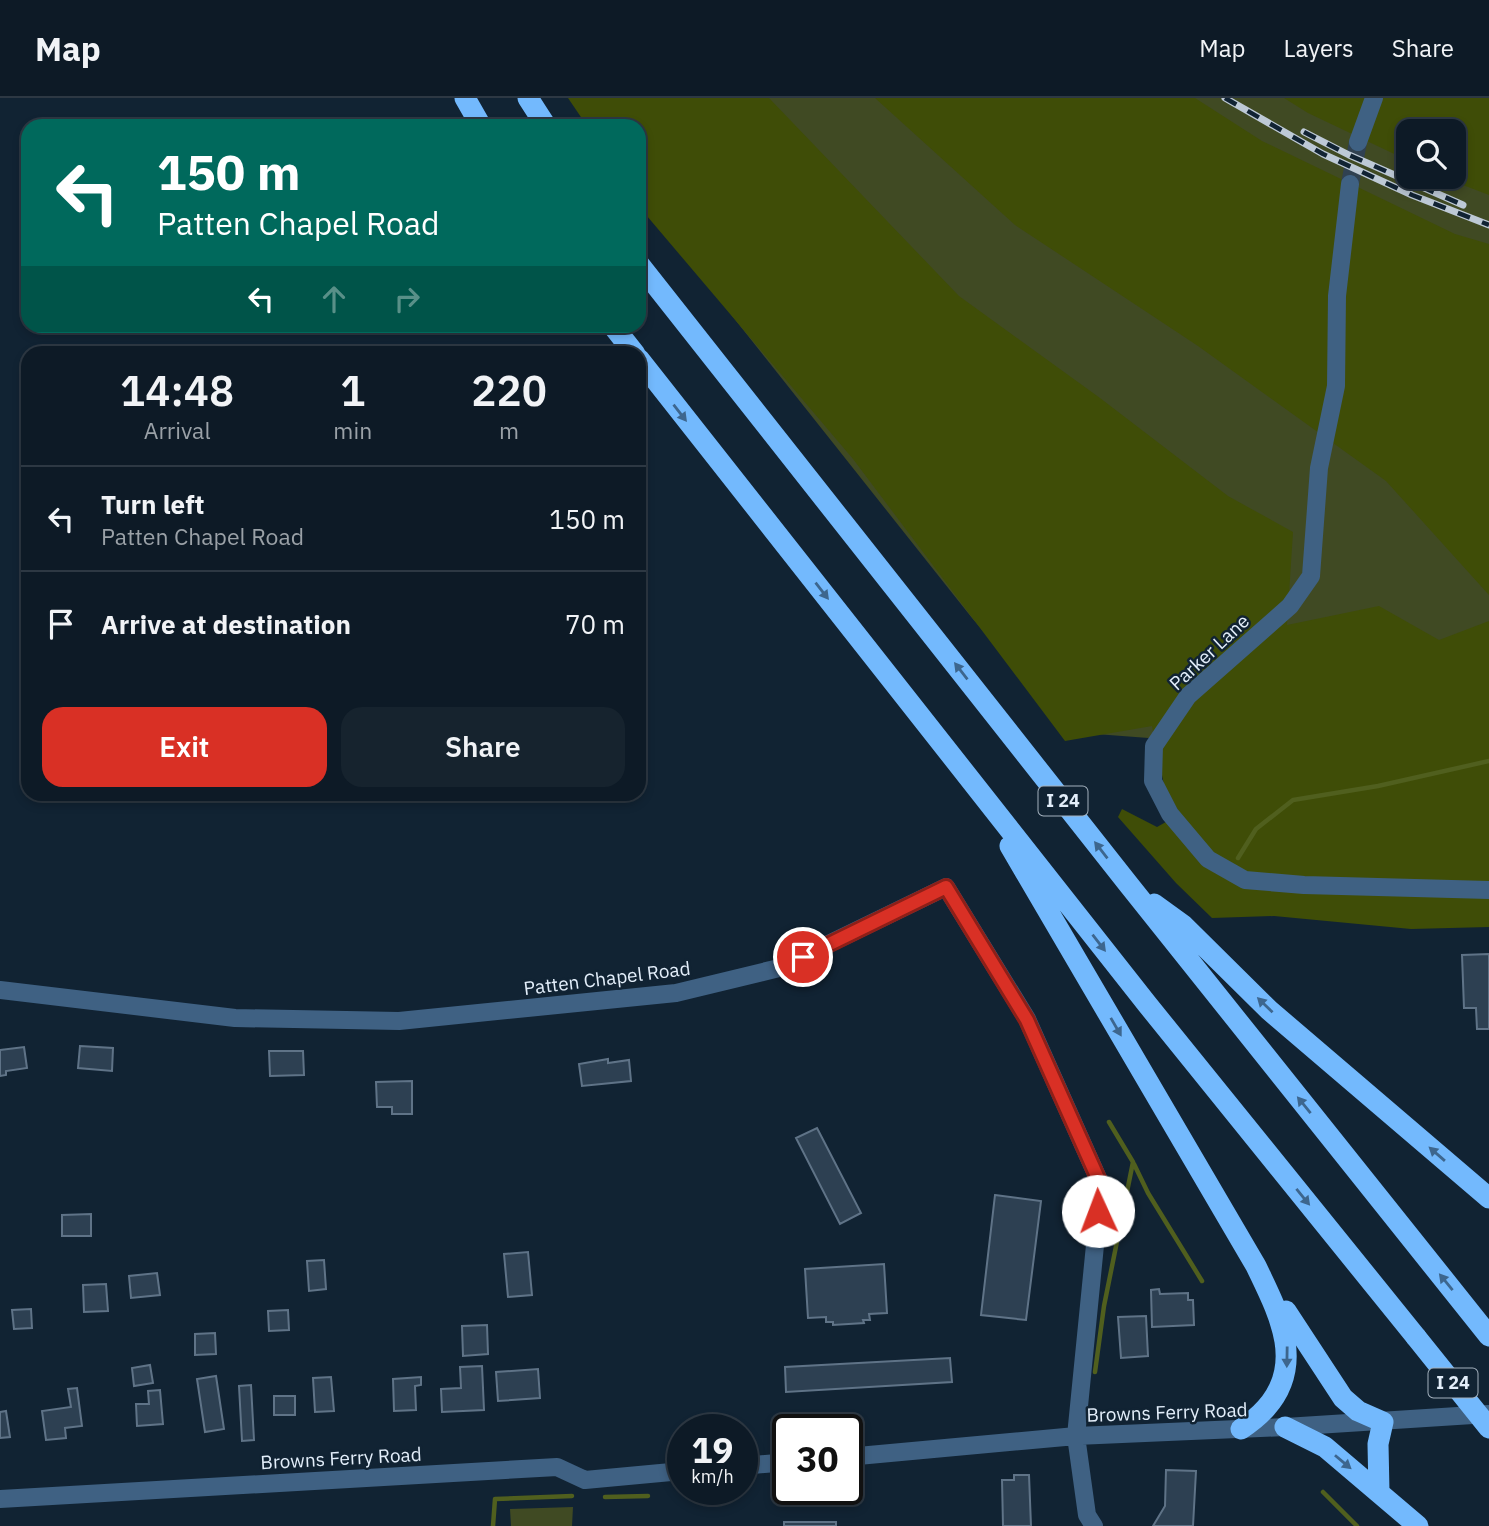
<!DOCTYPE html>
<style>
body{margin:0;font-family:"IBM Plex Sans",sans-serif;background:#16232e;color:#f1f3f6;height:100vh;display:flex;flex-direction:column;font-size:26px;white-space:nowrap}
*{box-sizing:border-box;margin:0}
p{font-size:23px;color:#9aa1a7}
.icon{flex:none;width:38px;height:38px;fill:none;stroke:currentColor;stroke-width:2;stroke-linecap:round;stroke-linejoin:round}
.map{position:relative;flex:1;overflow:hidden}
.drawer{position:absolute;left:21px;top:248px;width:625px;height:455px;display:flex;flex-direction:column;background:#0d1a26;border-radius:21px;box-shadow:0 4px 10px #0003,0 0 0 2px #2d3843}
.drawer>*{flex:none}
.top-card{position:absolute;left:21px;top:21px;width:625px;height:214px;border-radius:21px;box-shadow:0 4px 10px #0003,0 0 0 2px #2d3843;background:#00695c;color:#fff;overflow:hidden}
.fabs{position:absolute;left:1396px;top:21px;display:grid;gap:14px}
.fabs a{display:grid;place-items:center;width:70px;height:70px;border-radius:14px;background:#0d1a26;box-shadow:0 4px 10px #0003,0 0 0 2px #2d3843;font-size:35px}
.speed{position:absolute;left:667px;top:1316px;display:flex;gap:14px;font-size:35px;font-weight:700;text-align:center}
.speed>*{display:grid;place-content:center;width:91px;height:91px;border-radius:50%;background:#0d1a26;box-shadow:0 4px 10px #0003,0 0 0 2px #2d3843;line-height:1}
.speed small{font-size:18px;font-weight:400}
.speed .limit{border:4px solid #111;border-radius:10px;background:#fff;color:#111}
.pin{position:absolute;display:grid;place-items:center;width:60px;height:60px;color:#fff;margin:-30px;border:4px solid #fff;border-radius:50%;box-shadow:0 2px 7px #0007}
.me{position:absolute;width:77px;margin:-38px;rotate:358deg;stroke-linejoin:round;filter:drop-shadow(0 0 5px #0008)}
.turn{display:flex;align-items:center;gap:24px;height:147px;padding:0 21px;font-size:32px}
.turn .icon{width:91px;height:91px;stroke-width:2.5}
.turn b{display:block;font-size:49px;line-height:60px}
.lanes{display:flex;align-items:center;height:66px;padding:0 21px;background:#0003;justify-content:center;gap:35px;direction:ltr}
.lanes .off{opacity:.35}
.eta{display:flex;justify-content:space-evenly;align-items:center;height:119px;text-align:center}
.eta b{font-size:42px;font-weight:600;line-height:49px}
.button{display:flex;gap:14px;margin-top:auto;padding:14px 21px}
.button a{flex:1;height:80px;border-radius:21px;background:#d93025;color:#fff;font-size:28px;font-weight:600;line-height:80px;text-align:center}
.button a+a{background:#16232e;color:#f1f3f6}
ul{padding:0;list-style:none}
li{display:flex;align-items:center;gap:21px;height:105px;padding:0 21px;border-top:2px solid #2d3843}
li div{flex:1}
li b{display:block;font-size:26px}
li em{font-style:normal}
header{display:flex;align-items:center;gap:42px;box-sizing:border-box;height:98px;padding:0 35px;background:#0d1a26;border-bottom:2px solid #2d3843}
header strong{font-size:33px}
nav{display:flex;gap:38px;margin-inline-start:auto;font-size:24px}
.map>svg:first-child{display:block}
</style>
<header>
<strong>Map</strong>
<nav><a>Map</a><a>Layers</a><a>Share</a></nav>
</header>
<div class="map">
<svg width="1489" height="1428" viewBox="0 0 1489 1428">
<rect width="100%" height="100%" fill="#112333"/>
<path fill="#404a23" fill-rule="evenodd" d="M573,0H1489V708L1175,642L1069,634L972,520L644,107L639,28ZM1409,33H1454V79H1409Z
M573,1409L572,1428H511L510,1411Z"/>
<path fill="#3f4d07" d="M568,0H769L959,198L1100,300L1228,398L1293,434L1287,527L1379,508L1439,542L1489,523V829L1411,831L1274,818L1212,820L1176,785L1118,719L1122,711L1157,729L1180,716L1164,687L1152,628L1065,643L853,361L641,111L639,107V28H587Z
M875,0H1195L1262,43L1455,136L1489,146V497L1386,383L1198,248L1015,127Z
M1284,0H1489V97L1442,79H1454V33H1409V63L1308,15Z"/>
<g fill="none" stroke-linecap="round" stroke-linejoin="round">
<path stroke="#505f1e" stroke-width="4.5" d="M1238,760L1256,731L1293,702L1378,688L1489,663
M1134,1066L1148,1095L1202,1183
M1095,1274L1104,1208L1133,1064L1109,1024
M1323,1394L1357,1428
M605,1399L648,1398
M493,1428L495,1401L572,1398"/>
</g>
<path fill="#2d4052" stroke="#5f7387" stroke-width="2" d="M1489,856V931H1477L1476,910H1464L1462,857Z
M80,948L113,950L112,973L78,970Z
M24,949L27,970L6,973V977L0,978V952Z
M269,953H303L304,977L270,978Z
M608,961V965L629,962L631,983L582,988L579,966Z
M412,983V1016H392V1009H377L376,984Z
M817,1030L861,1115L840,1126L796,1040Z
M995,1097L1041,1103L1026,1222L981,1217Z
M91,1116V1138H62V1117Z
M528,1154L532,1197L508,1199L504,1156Z
M324,1162L326,1191L309,1193L307,1163Z
M884,1166L887,1215L869,1216L870,1222H863L864,1225L833,1227V1224H826V1219L808,1220L805,1171Z
M157,1175L160,1197L131,1200L129,1178Z
M106,1186L108,1213L84,1214L83,1187Z
M1159,1191L1160,1196L1188,1195V1202H1193L1194,1227L1152,1229L1151,1192Z
M31,1211L32,1230L14,1231L12,1212Z
M288,1212L289,1232L269,1233L268,1213Z
M1146,1218L1148,1258L1121,1260L1118,1219Z
M487,1227L488,1256L463,1258L462,1228Z
M215,1235L216,1256L195,1257V1236Z
M950,1260L952,1284L786,1294L785,1269Z
M150,1267L153,1285L134,1288L132,1270Z
M482,1268L484,1312L442,1314L441,1291L461,1290L460,1269Z
M538,1271L540,1300L498,1303L496,1274Z
M216,1278L224,1331L205,1334L197,1281Z
M331,1279L334,1313L315,1314L313,1280Z
M421,1279V1287L415,1288L416,1312L394,1313L393,1281Z
M251,1287L254,1342L242,1343L239,1288Z
M77,1290L82,1328L65,1330L66,1340L46,1342L42,1313L71,1309L68,1291Z
M160,1292L163,1326L137,1328L136,1306H149L148,1293Z
M274,1298H295V1317H274Z
M6,1313L10,1339L0,1340V1314Z
M1166,1372L1196,1373L1193,1428H1153L1165,1408Z
M1014,1377H1029L1031,1428H1003L1002,1382H1014Z
M784,1424H836V1428H784Z"/>
<g fill="none" stroke-linecap="round" stroke-linejoin="round">
<path stroke="#304151" stroke-width="18" stroke-dasharray="18 9" stroke-linecap="butt" d="M1350,86L1358,44"/>
<path stroke="#3f6183" stroke-width="18" d="M1358,44L1374,0
M1350,86L1337,198L1336,288L1319,370L1311,478L1290,508L1188,598L1154,648L1153,683L1170,716L1208,761L1245,782L1304,787L1489,792
M0,892L235,920L399,923L676,895L779,870L946,789L1027,921L1101,1087L1076,1338L1087,1417L1094,1428
M847,1359L1076,1338L1285,1329L1489,1316
M742,1368L788,1364
M0,1401L557,1369L585,1382L682,1373"/>
<path stroke="#73b9fd" stroke-width="21" d="M465,0L481,28
M528,0L546,28
M639,166L1129,787L1489,1238
M613,228L635,256
M639,261L1147,906L1416,1239
M1010,748L1256,1168C1278,1214 1306,1265 1266,1310C1259,1318 1250,1325 1241,1331
M1154,806L1183,827L1269,912L1489,1100
M1286,1213L1343,1300L1358,1313L1383,1324L1378,1346L1379,1394
M1285,1329L1325,1349L1418,1428"/>
<defs>
<path id="rail" d="M1225,0L1323,56L1412,97L1489,127
M1304,34L1349,57L1463,107"/>
</defs>
<use href="#rail" stroke="#bdc9d6" stroke-width="7"/>
<use href="#rail" stroke="#112333" stroke-width="4.5" stroke-dasharray="13" stroke-linecap="butt"/>
<path stroke="#73b9fd" stroke-width="21" d="M1416,1239L1489,1330"/>
</g>
<defs><path id="oneway-solid" d="M-6-.8H1V-3.2L6.5 0L1 3.2V.8H-6Z" transform="scale(1.75)"/></defs>
<g fill="#3d668e">
<use href="#oneway-solid" transform="translate(680 315) rotate(52)"/>
<use href="#oneway-solid" transform="translate(822 493) rotate(52)"/>
<use href="#oneway-solid" transform="translate(961 573) rotate(-128)"/>
<use href="#oneway-solid" transform="translate(1101 752) rotate(-128)"/>
<use href="#oneway-solid" transform="translate(1099 845) rotate(52)"/>
<use href="#oneway-solid" transform="translate(1265 907) rotate(-136)"/>
<use href="#oneway-solid" transform="translate(1116 929) rotate(60)"/>
<use href="#oneway-solid" transform="translate(1304 1007) rotate(-129)"/>
<use href="#oneway-solid" transform="translate(1437 1056) rotate(-139)"/>
<use href="#oneway-solid" transform="translate(1303 1099) rotate(51)"/>
<use href="#oneway-solid" transform="translate(1446 1184) rotate(-129)"/>
<use href="#oneway-solid" transform="translate(1287 1259) rotate(91)"/>
<use href="#oneway-solid" transform="translate(1343 1364) rotate(40)"/>
</g>
<g fill="none" stroke-linecap="round" stroke-linejoin="round">
<defs>
<path id="route" d="M803,859L946,789L1027,922L1101,1087L1098,1113"/>
</defs>
<use href="#route" stroke="#8d1f18" stroke-width="18"/>
<use href="#route" stroke="#d93025" stroke-width="12"/>
</g>
<g text-anchor="middle" stroke-width="5" stroke-linejoin="round" paint-order="stroke">
<g fill="#112333" stroke="#a4b1be" stroke-width="2">
<rect x="1038.5" y="688.5" width="49" height="29" rx="5"/>
<rect x="1428.5" y="1270.5" width="49" height="29" rx="5"/>
</g>
<g font-size="18" font-weight="bold" fill="#e3eefa">
<text x="1063" y="709">I 24</text>
<text x="1453" y="1291">I 24</text>
</g>
<g font-size="19" fill="#e3eefa" stroke="#112333">
<text transform="translate(1209 554) rotate(-43)" y="7">Parker Lane</text>
<text transform="translate(607 880) rotate(-7)" y="7">Patten Chapel Road</text>
<text transform="translate(1167 1314) rotate(-2)" y="7">Browns Ferry Road</text>
<text transform="translate(341 1360) rotate(-3)" y="7">Browns Ferry Road</text>
</g>
</g>
</svg>
<div class="fabs">
<a><svg class="icon" aria-label="search" viewBox="0 0 24 24"><circle cx="10" cy="10" r="6"/><path d="M15 15l6 6"/></svg></a>
</div>
<div class="speed"><div>19<small>km/h</small></div><div class="limit">30</div></div>
<div class="pin" style="left:803px;top:859px;background:#d93025"><svg class="icon" aria-label="arrive" viewBox="0 0 24 24"><path d="M6 21V4h12l-3 4 3 4H6"/></svg></div>
<svg class="me" style="left:1098px;top:1113px" viewBox="-20 -20 40 40"><circle r="19" fill="#fff"/><path d="M0-13L10 11 0 6-10 11z" fill="#d93025"/></svg>
<div class="top-card">
<div class="turn"><svg class="icon" aria-label="left" viewBox="0 0 24 24"><path d="M17 20v-9H6M10 6l-5 5 5 5"/></svg><div><b>150 m</b>Patten Chapel Road</div></div>
<div class="lanes"><svg class="icon" aria-label="left" viewBox="0 0 24 24"><path d="M17 20v-9H6M10 6l-5 5 5 5"/></svg><svg class="icon off" aria-label="ahead" viewBox="0 0 24 24"><path d="M12 20V5M6 11l6-6 6 6"/></svg><svg class="icon off" aria-label="right" viewBox="0 0 24 24"><path d="M7 20v-9h11M14 6l5 5-5 5"/></svg></div>
</div>
<section class="drawer">
<div class="eta">
<div><b>14:48</b><p>Arrival</p></div>
<div><b>1</b><p>min</p></div>
<div><b>220</b><p>m</p></div>
</div>
<ul>
<li><svg class="icon" aria-label="left" viewBox="0 0 24 24"><path d="M17 20v-9H6M10 6l-5 5 5 5"/></svg><div><b>Turn left</b><p>Patten Chapel Road</p></div><em>150 m</em></li>
<li><svg class="icon" aria-label="arrive" viewBox="0 0 24 24"><path d="M6 21V4h12l-3 4 3 4H6"/></svg><div><b>Arrive at destination</b></div><em>70 m</em></li>
</ul>
<div class="button"><a>Exit</a><a>Share</a></div>
</section>
</div>
